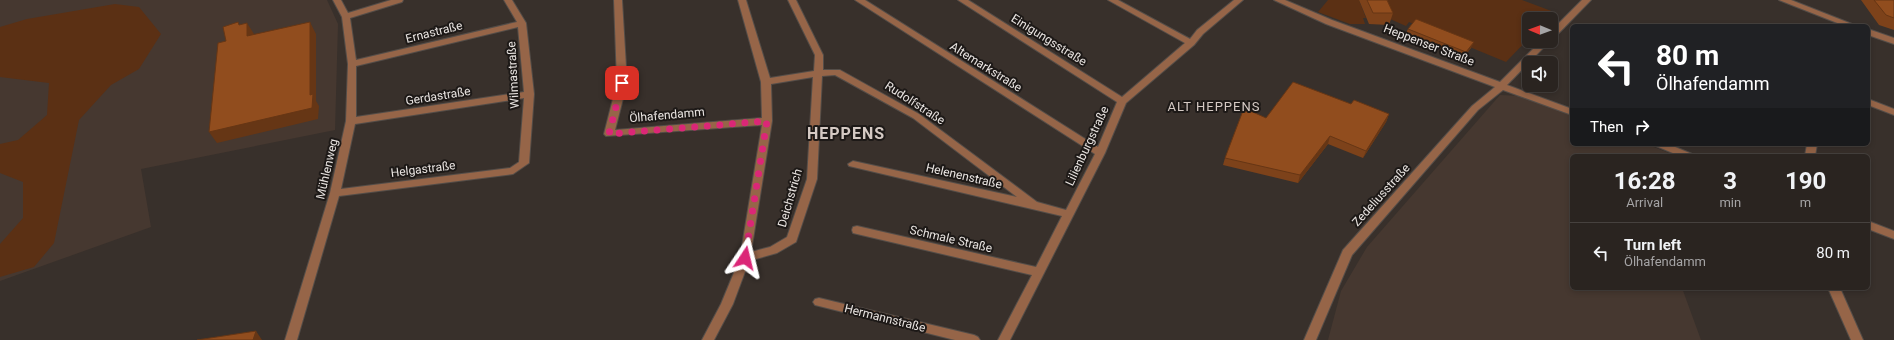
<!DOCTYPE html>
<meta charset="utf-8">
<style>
body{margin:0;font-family:Roboto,sans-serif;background:#36302d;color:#f1f3f6;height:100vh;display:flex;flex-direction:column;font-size:15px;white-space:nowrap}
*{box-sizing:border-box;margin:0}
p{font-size:13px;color:#a5a4a5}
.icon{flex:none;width:22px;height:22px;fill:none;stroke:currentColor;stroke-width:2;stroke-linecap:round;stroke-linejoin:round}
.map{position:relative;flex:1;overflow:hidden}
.panel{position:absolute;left:1570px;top:154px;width:300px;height:136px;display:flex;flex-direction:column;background:#2a2420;border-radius:6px;box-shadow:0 2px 6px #0003,0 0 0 1px #46413e}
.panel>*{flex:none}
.banner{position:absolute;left:1570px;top:24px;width:300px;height:122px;border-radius:6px;box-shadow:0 2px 6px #0003,0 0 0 1px #46413e;background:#202124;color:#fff;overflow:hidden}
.needle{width:26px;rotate:271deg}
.buttons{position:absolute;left:1522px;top:12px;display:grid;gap:8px}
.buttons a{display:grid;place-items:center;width:36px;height:36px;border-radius:6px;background:#2a2420;box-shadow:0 2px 6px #0003,0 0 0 1px #46413e;font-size:20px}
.pin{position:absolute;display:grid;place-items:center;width:34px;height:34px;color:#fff;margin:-17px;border-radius:8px;box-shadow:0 2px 6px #0006}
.me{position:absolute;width:44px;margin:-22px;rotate:10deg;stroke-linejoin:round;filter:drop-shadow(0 0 3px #0008)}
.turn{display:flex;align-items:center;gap:14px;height:84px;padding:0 20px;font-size:18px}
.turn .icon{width:52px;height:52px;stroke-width:2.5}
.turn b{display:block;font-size:28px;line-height:34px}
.then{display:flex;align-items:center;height:38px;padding:0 20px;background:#0003;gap:8px;font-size:15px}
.eta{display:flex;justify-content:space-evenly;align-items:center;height:68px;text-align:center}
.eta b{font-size:24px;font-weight:700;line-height:28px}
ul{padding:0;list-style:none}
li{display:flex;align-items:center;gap:12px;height:60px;padding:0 20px;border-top:1px solid #46413e}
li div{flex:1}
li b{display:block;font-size:15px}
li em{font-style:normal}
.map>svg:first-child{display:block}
</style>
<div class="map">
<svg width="1894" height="340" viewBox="0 0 1894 340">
<rect width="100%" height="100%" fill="#38302b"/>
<path fill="#463830" d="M0,0H327L338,24L335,130L141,169L151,227L0,281Z
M1500,95L1522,96L1572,115V144H1646L1677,156H1572V288H1682L1701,340H1328L1341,291L1367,247Z"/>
<path fill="#5b3014" d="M1328,0H1359L1366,18H1363L1365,24H1350L1318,12Z
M1378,0H1522L1554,12L1548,19H1529V38L1506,62L1409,22L1406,26L1390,19Z
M115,4L139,7L161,34L139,69L111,85L79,120L54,243L34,267L0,277V244L23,218V182L0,173V144L18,140L47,115L49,83L0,77V27L27,19Z"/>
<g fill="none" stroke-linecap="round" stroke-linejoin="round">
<defs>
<path id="minor" d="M333,0H341L348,13L391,0H403L402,2L350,18L356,60L517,22L504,0H512L526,23L534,94L529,163L513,174L339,196L297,340H285L330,193L346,121L348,64L342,17ZM518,27L524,92L356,117V66ZM524,98L519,162L510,168L341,189L355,124Z
M614,0H622L627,83L615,130L762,118L761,82L738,0H746L770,78L814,71L815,55L788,0H796L823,55V70H840L919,114L1037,202L1066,210L1095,154L855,0H865L1098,147L1117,102L958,0H968L1122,97L1185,43L1108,0H1118L1190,39L1197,30L1234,0H1243L1203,34L1194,45L1126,103L1105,153L1010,340H998L1032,275L857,234L853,233L852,230L853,227L857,226L1036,267L1062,216L849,166L848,164L853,161L1017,197L913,118L835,75L822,76L817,179L796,242L777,253L749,261L733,304L714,340H702L721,304L740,258L762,125L606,136L604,134L617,83ZM813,77L807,179L787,237L770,247L751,252L772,121L771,84Z
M1274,0H1285L1332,20L1500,82L1541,41H1550L1507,85L1572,109V115L1503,90L1478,110L1352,255L1316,340H1304L1343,250L1472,106L1495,87L1326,24Z
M1582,0H1591L1554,38L1551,39V31Z
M1779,0H1791L1857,26H1845Z
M1868,29L1894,38V44L1868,35Z
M1868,99L1894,109V115L1868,105Z
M1654,144H1668L1692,154L1694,156H1680L1656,146Z
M1807,144H1817L1815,156H1805Z
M1868,221L1894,231V239L1868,229Z
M1828,288H1840L1863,340H1851Z
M819,298L974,335L978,337L980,340H955L815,305L813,302L815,299Z"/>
</defs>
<use href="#minor" stroke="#544d48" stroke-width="2"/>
<use href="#minor" fill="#966548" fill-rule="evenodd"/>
</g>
<path fill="#7d421a" d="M1359,0H1387L1393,13L1389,25L1369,24Z
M1861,0H1894V30L1879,25Z
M1408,29L1471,48L1463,58L1405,35Z
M1351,104L1389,114L1386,122L1363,158L1328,144L1298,183L1223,165L1225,158L1266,118Z"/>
<path fill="#663615" d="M310,22L316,34V101L319,106L318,119L217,143L209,132L310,95Z
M247,23L254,34L253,48L247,36Z
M1474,42L1471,48L1463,58L1466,52Z
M1389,114L1386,122L1363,158L1366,151Z
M1330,136L1328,144L1298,183L1300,175Z
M256,331L262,340H253Z"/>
<path fill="#914d1e" stroke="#663615" d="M1367,0H1387L1393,13H1373Z
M1874,0H1894V18L1886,15Z
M1416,19L1474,42L1466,52L1408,29Z
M238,22L239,25L247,23V36L310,22V95L313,94L312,108L209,132L218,43L226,41L223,27Z
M1293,82L1351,104L1354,100L1389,114L1366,151L1330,136L1300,175L1225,158L1244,108L1266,118Z
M256,331L253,340H197Z"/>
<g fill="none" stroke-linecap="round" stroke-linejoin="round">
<path stroke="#db2777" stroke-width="7" stroke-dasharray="0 12.6" d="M622,83L609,134L767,121L745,258"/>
</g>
<g text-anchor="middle" stroke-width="4" stroke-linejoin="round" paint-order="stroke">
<g font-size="12" fill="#e9e4e1" stroke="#1d1917">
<text transform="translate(434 32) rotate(-14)" y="4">Ernastraße</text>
<text transform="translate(1049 40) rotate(32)" y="4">Einigungsstraße</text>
<text transform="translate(1429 45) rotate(21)" y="4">Heppenser Straße</text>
<text transform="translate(986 67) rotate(32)" y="4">Altemarkstraße</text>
<text transform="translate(513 75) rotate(-93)" y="4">Wilmastraße</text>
<text transform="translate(438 96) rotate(-9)" y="4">Gerdastraße</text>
<text transform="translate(915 103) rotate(33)" y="4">Rudolfstraße</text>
<text transform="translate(667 115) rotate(-5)" y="4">Ölhafendamm</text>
<text transform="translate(1087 146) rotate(-65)" y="4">Lilienburgstraße</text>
<text transform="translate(327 169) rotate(-77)" y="4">Mühlenweg</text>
<text transform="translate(423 169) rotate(-7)" y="4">Helgastraße</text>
<text transform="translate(964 176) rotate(13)" y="4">Helenenstraße</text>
<text transform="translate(1381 195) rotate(-48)" y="4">Zedeliusstraße</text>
<text transform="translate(790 198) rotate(-74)" y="4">Deichstrich</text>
<text transform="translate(951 239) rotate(13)" y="4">Schmale Straße</text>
<text transform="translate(885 318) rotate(14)" y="4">Hermannstraße</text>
</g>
<g font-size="13" letter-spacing="1" fill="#d5cac4" stroke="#1d1917">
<text x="1214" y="111">ALT HEPPENS</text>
</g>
<g font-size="16" font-weight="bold" letter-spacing="1" fill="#d5cac4" stroke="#1d1917">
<text x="846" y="139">HEPPENS</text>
</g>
</g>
</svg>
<div class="buttons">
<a><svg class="needle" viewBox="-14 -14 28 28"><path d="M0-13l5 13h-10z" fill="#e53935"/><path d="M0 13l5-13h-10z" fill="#a5a4a5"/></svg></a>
<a><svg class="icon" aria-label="sound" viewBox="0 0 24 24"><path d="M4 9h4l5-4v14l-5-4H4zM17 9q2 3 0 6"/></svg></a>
</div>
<div class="pin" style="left:622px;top:83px;background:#d93025"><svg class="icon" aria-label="arrive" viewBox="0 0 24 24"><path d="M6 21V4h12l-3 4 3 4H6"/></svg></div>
<svg class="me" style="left:745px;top:258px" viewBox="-20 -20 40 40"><path d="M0-17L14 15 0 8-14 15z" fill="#db2777" stroke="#fff" stroke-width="4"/></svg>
<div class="banner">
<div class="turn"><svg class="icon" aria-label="left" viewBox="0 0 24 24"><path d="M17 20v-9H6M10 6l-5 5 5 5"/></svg><div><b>80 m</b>Ölhafendamm</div></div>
<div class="then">Then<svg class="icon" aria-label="right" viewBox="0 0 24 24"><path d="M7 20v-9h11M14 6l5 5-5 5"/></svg></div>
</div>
<section class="panel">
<div class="eta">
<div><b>16:28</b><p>Arrival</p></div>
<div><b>3</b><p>min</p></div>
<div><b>190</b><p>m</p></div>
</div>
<ul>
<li><svg class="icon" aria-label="left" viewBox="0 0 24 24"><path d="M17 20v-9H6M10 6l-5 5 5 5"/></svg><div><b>Turn left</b><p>Ölhafendamm</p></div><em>80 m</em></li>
</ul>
</section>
</div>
